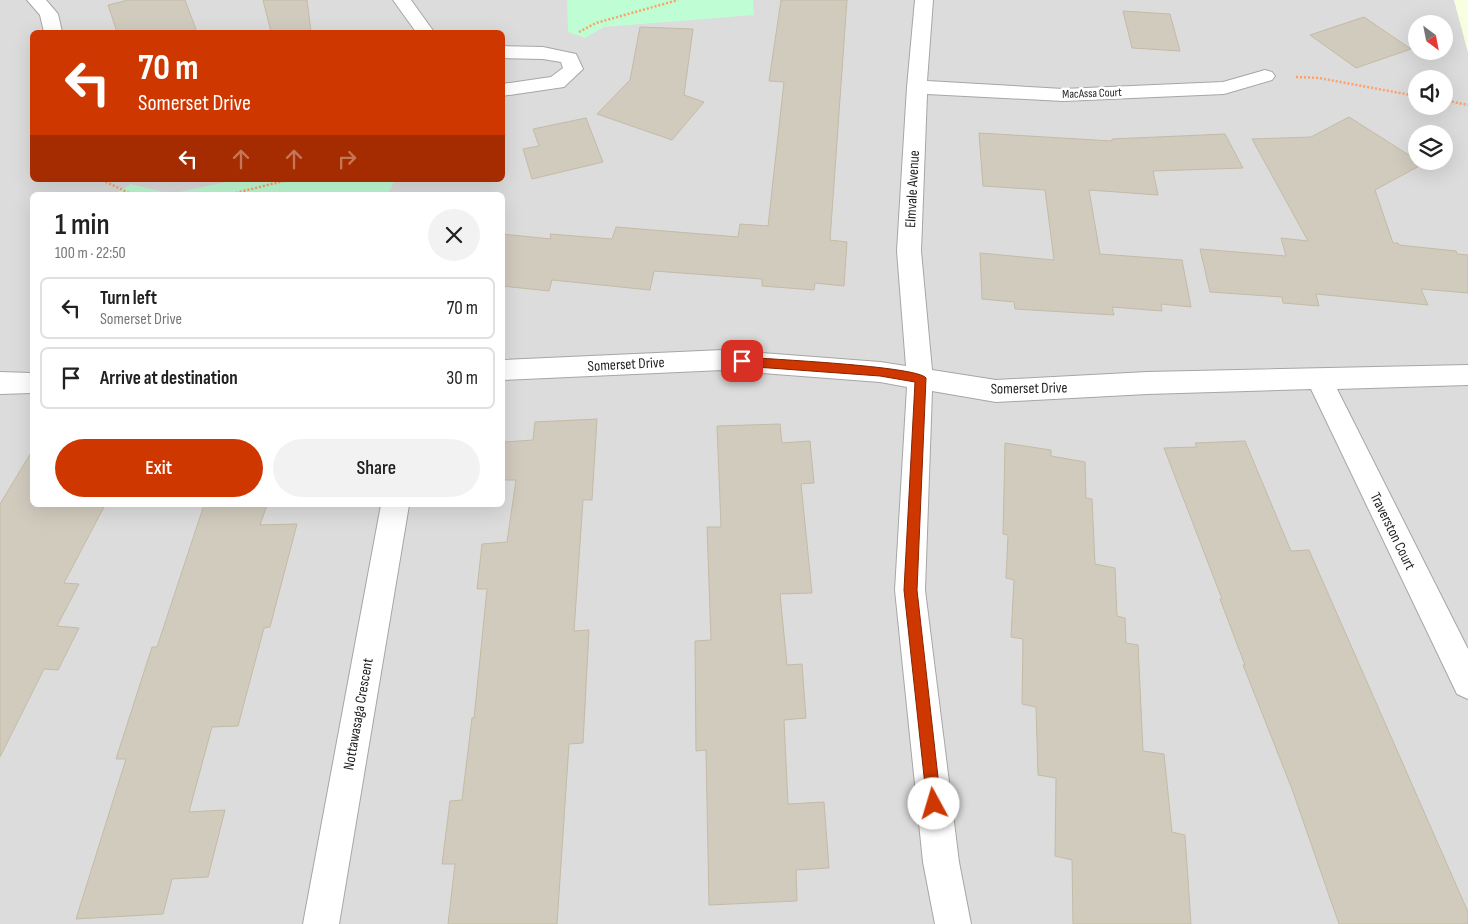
<!DOCTYPE html>
<meta charset="utf-8">
<style>
body{margin:0;font-family:"Sofia Sans Condensed",sans-serif;background:#f2f2f2;color:#222;height:100vh;display:flex;flex-direction:column;font-size:19px;white-space:nowrap}
*{box-sizing:border-box;margin:0}
p{font-size:16px;color:#767676}
.icon{flex:none;width:28px;height:28px;fill:none;stroke:currentColor;stroke-width:2;stroke-linecap:round;stroke-linejoin:round}
.map{position:relative;flex:1;overflow:hidden}
.panel{position:absolute;left:30px;top:192px;width:475px;height:315px;display:flex;flex-direction:column;background:#fff;border-radius:8px;box-shadow:0 5px 20px #0002}
.panel>*{flex:none}
.banner{position:absolute;left:30px;top:30px;width:475px;height:152px;border-radius:8px;box-shadow:0 5px 20px #0002;background:#cf3700;color:#fff;overflow:hidden}
.needle{width:32px;rotate:148deg}
.controls{position:absolute;left:1408px;top:15px;display:grid;gap:10px}
.controls a{display:grid;place-items:center;width:45px;height:45px;border-radius:50%;background:#fff;box-shadow:0 5px 20px #0002;font-size:25px}
.pin{position:absolute;display:grid;place-items:center;width:42px;height:42px;color:#fff;margin:-21px;border-radius:10px;box-shadow:0 2px 8px #0006}
.me{position:absolute;width:55px;margin:-28px;rotate:354deg;stroke-linejoin:round;filter:drop-shadow(0 0 4px #0008)}
.turn{display:flex;align-items:center;gap:18px;height:105px;padding:0 25px;font-size:22px}
.turn .icon{width:65px;height:65px;stroke-width:2.5}
.turn b{display:block;font-size:35px;line-height:42px}
.lanes{display:flex;align-items:center;height:48px;padding:0 25px;background:#0003;justify-content:center;gap:25px;direction:ltr}
.lanes .off{opacity:.35}
.round{display:grid;place-items:center;flex:none;width:52px;height:52px;border-radius:26px;background:#f2f2f2}
.headline{display:flex;align-items:center;justify-content:space-between;height:85px;padding:0 25px}
h1{font-size:30px;font-weight:600;line-height:38px}
.button{display:flex;gap:10px;margin-top:auto;padding:10px 25px}
.button a{flex:1;height:58px;border-radius:30px;background:#cf3700;color:#fff;font-size:20px;font-weight:600;line-height:58px;text-align:center}
.button a+a{background:#f2f2f2;color:#222}
ul{padding:0;list-style:none}
li{display:flex;align-items:center;gap:15px;height:62px;margin:0 10px 8px;padding:0 15px;border:2px solid #e0e0e0;border-radius:8px}
li div{flex:1}
li b{display:block;font-size:19px}
li em{font-style:normal}
.map>svg:first-child{display:block}
</style>
<div class="map">
<svg width="1468" height="924" viewBox="0 0 1468 924">
<rect width="100%" height="100%" fill="#f1f0e5"/>
<path fill="#dddcdc" fill-rule="evenodd" d="M0,0H1454L1468,52V924H0ZM1416,24H1444V51H1416ZM32,32H502V180H32ZM1416,79H1444V106H1416ZM1416,134H1444V161H1416ZM32,195H502V505H32Z"/>
<path fill="#f7ffe0" d="M1454,0H1468V52Z"/>
<path fill="#bffdd5" d="M567,0H753L754,15L604,27L585,38L568,32Z
M236,180H395L387,195H113L131,184L170,194Z"/>
<path fill="#d1cbbe" stroke="#c3bba6" d="M128,0H185L197,32H117L108,5Z
M263,0H307L311,32H271Z
M781,0H847L830,240L847,242L844,286L815,283L814,290L762,286V279L654,271L650,290L552,280L549,291L502,286V234L551,239L550,234L612,239L616,227L738,237L740,224L768,226L784,82L769,81Z
M1123,11L1170,14L1180,51L1132,48Z
M1364,17L1411,49L1356,68L1310,35Z
M640,27L693,29L684,95L704,102L672,140L597,114L630,80Z
M1349,117L1423,164L1375,190L1393,243H1398L1399,245L1456,251L1457,254L1468,255V293L1421,289L1428,305L1316,294L1319,306L1283,303L1282,297L1210,292L1200,249L1286,256L1281,238L1308,241L1252,139L1311,137Z
M586,118L603,162L532,179L523,149L539,146L533,129Z
M979,133L1112,141V139L1225,134L1243,168L1153,171L1158,195L1089,190L1100,254L1182,260L1191,307L1161,304L1162,311L1112,307L1114,315L1015,309L1014,302L982,299L980,253L1054,260L1045,190L983,186Z
M597,419L592,500H583L574,631L589,630L583,743L569,744L557,924H448L455,864H442L450,801L462,800L472,718H474L487,589H477L482,544L507,542L516,480H502L505,442L533,440L535,422Z
M780,424L782,443L810,441L814,483L801,484L812,593L780,594L787,665L802,664L806,718L784,720L788,804L824,802L829,868L796,870L797,901L709,905L706,750L696,751L695,641L711,640L707,527H721L717,426Z
M1245,441L1291,551L1309,550L1468,912V924H1339L1292,789L1243,665H1245L1220,599H1222L1164,448L1197,447L1195,443Z
M1005,443L1051,450V456L1085,462L1086,498L1092,499L1095,564L1115,568L1117,616L1125,618L1126,643L1138,645L1143,751L1164,754L1172,832L1185,835L1191,924H1073L1072,860L1055,856L1056,778L1038,775L1036,707L1022,704L1023,639L1011,637L1014,580L1006,578L1008,535L1003,534Z
M32,451V505H105L64,583L79,584L57,626L79,628L58,670L44,669L0,757V504Z
M204,505H267L260,525L297,524L270,627L264,628L238,726L212,727L189,812L225,810L208,877L172,879L163,914L76,919L126,759H116L152,647H157Z"/>
<g fill="none" stroke-linecap="round" stroke-linejoin="round">
<defs>
<path id="minor" d="M27,0H46L58,14L62,32H44L40,15Z
M393,0H411L434,32H416Z
M915,0H933L927,81L1063,89L1223,82L1265,70L1272,72L1275,76L1272,80L1224,94L1063,101L927,94L921,251L932,370L996,380L1147,372L1468,365V385L1337,389L1468,649V699L1457,694L1311,389L1147,394L996,402L932,391L925,590L959,862L971,924H935L923,862L895,590L907,387L880,382L723,370L502,380V360L723,350L880,362L906,366L897,251L907,87Z
M502,46L543,47L576,54L583,69L564,87L502,96V84L551,77L563,68L561,62L543,59L502,58Z
M0,372L32,373V393L0,394Z
M381,505H409L339,924H303Z"/>
</defs>
<use href="#minor" stroke="#a6a6a6" stroke-width="2"/>
<path stroke="#ffa068" stroke-width="2.5" stroke-dasharray="2 2" stroke-linecap="butt" d="M579,32L596,23L678,0
M1296,77L1319,78L1416,96
M1444,100L1468,105
M102,180L133,195
M228,195L287,180"/>
<use href="#minor" fill="#fff" fill-rule="evenodd"/>
</g>
<path fill="#cf3700" stroke="#872400" d="M742,357C766,359 918,366 926,378L917,590L941,804L939,809L934,811L929,809L927,804L904,590L915,382L880,376L742,366L737,361Z"/>
<g text-anchor="middle" stroke-width="5" stroke-linejoin="round" paint-order="stroke">
<g font-size="12" fill="#1f1f1f" stroke="#fff">
<text transform="translate(1092 93) rotate(-2)" y="4">MacAssa Court</text>
</g>
<g font-size="15" fill="#1f1f1f" stroke="#fff">
<text transform="translate(912 189) rotate(-87)" y="5">Elmvale Avenue</text>
<text transform="translate(626 364) rotate(-3)" y="5">Somerset Drive</text>
<text transform="translate(1029 388) rotate(-1)" y="5">Somerset Drive</text>
<text transform="translate(1393 531) rotate(64)" y="5">Traverston Court</text>
<text transform="translate(358 714) rotate(-80)" y="5">Nottawasaga Crescent</text>
</g>
</g>
</svg>
<div class="controls">
<a><svg class="needle" viewBox="-14 -14 28 28"><path d="M0-13l5 13h-10z" fill="#e53935"/><path d="M0 13l5-13h-10z" fill="#767676"/></svg></a>
<a><svg class="icon" aria-label="sound" viewBox="0 0 24 24"><path d="M4 9h4l5-4v14l-5-4H4zM17 9q2 3 0 6"/></svg></a>
<a><svg class="icon" aria-label="layers" viewBox="0 0 24 24"><path d="M12 4l9 5-9 5-9-5zM3 14l9 5 9-5"/></svg></a>
</div>
<div class="pin" style="left:742px;top:361px;background:#d93025"><svg class="icon" aria-label="arrive" viewBox="0 0 24 24"><path d="M6 21V4h12l-3 4 3 4H6"/></svg></div>
<svg class="me" style="left:934px;top:804px" viewBox="-20 -20 40 40"><circle r="19" fill="#fff"/><path d="M0-13L10 11 0 6-10 11z" fill="#cf3700"/></svg>
<div class="banner">
<div class="turn"><svg class="icon" aria-label="left" viewBox="0 0 24 24"><path d="M17 20v-9H6M10 6l-5 5 5 5"/></svg><div><b>70 m</b>Somerset Drive</div></div>
<div class="lanes"><svg class="icon" aria-label="left" viewBox="0 0 24 24"><path d="M17 20v-9H6M10 6l-5 5 5 5"/></svg><svg class="icon off" aria-label="ahead" viewBox="0 0 24 24"><path d="M12 20V5M6 11l6-6 6 6"/></svg><svg class="icon off" aria-label="ahead" viewBox="0 0 24 24"><path d="M12 20V5M6 11l6-6 6 6"/></svg><svg class="icon off" aria-label="right" viewBox="0 0 24 24"><path d="M7 20v-9h11M14 6l5 5-5 5"/></svg></div>
</div>
<section class="panel">
<div class="headline"><div><h1>1 min</h1><p>100 m · 22:50</p></div><a class="round"><svg class="icon" aria-label="close" viewBox="0 0 24 24"><path d="M6 6l12 12M18 6L6 18"/></svg></a></div>
<ul>
<li><svg class="icon" aria-label="left" viewBox="0 0 24 24"><path d="M17 20v-9H6M10 6l-5 5 5 5"/></svg><div><b>Turn left</b><p>Somerset Drive</p></div><em>70 m</em></li>
<li><svg class="icon" aria-label="arrive" viewBox="0 0 24 24"><path d="M6 21V4h12l-3 4 3 4H6"/></svg><div><b>Arrive at destination</b></div><em>30 m</em></li>
</ul>
<div class="button"><a>Exit</a><a>Share</a></div>
</section>
</div>
